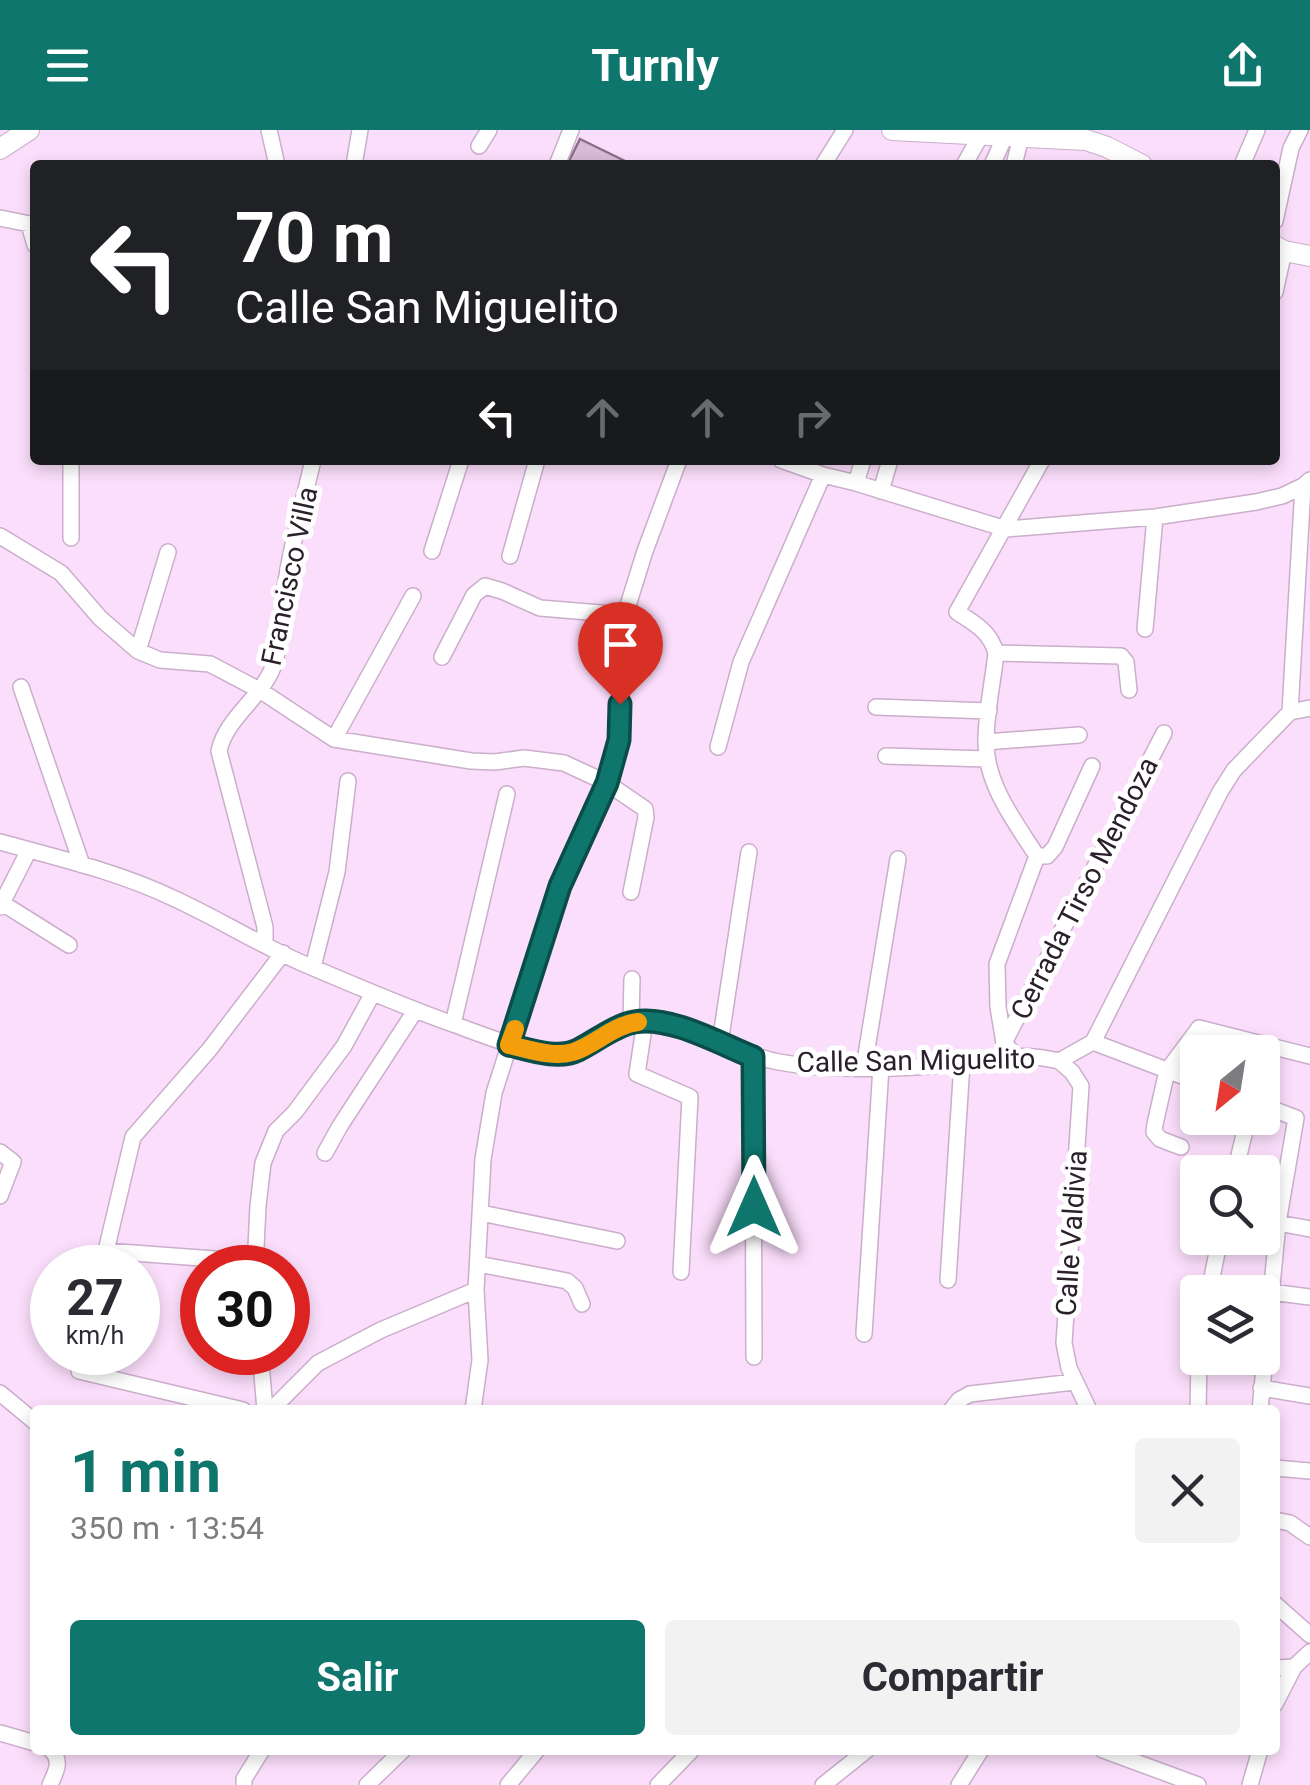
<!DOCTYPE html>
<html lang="es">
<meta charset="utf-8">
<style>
body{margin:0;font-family:Roboto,sans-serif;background:#f2f2f3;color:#2b2b33;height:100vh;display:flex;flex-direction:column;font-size:38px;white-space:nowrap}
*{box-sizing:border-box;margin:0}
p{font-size:32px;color:#7c7c81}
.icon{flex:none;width:55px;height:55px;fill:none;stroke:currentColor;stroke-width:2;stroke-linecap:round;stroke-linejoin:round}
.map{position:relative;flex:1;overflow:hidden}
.details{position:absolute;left:30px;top:1275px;width:1250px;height:350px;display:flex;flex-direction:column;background:#fff;border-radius:10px;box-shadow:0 5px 15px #0003}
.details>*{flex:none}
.hud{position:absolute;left:30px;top:30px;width:1250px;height:305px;border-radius:10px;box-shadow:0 5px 15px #0003;background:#202124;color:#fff;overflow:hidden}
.needle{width:65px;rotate:210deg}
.tools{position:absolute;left:1180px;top:905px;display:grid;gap:20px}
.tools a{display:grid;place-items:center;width:100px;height:100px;border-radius:10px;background:#fff;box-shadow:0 5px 15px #0003;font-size:50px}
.speed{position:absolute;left:30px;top:1115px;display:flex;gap:20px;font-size:50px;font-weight:700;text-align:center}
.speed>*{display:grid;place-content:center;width:130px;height:130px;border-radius:50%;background:#fff;box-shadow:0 5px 15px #0003;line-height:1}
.speed small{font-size:25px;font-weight:400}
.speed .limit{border:15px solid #d22;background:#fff;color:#111}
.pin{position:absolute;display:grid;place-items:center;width:85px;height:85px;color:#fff;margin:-102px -42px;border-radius:50% 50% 50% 0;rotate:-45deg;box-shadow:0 0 10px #0007}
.pin .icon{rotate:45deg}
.me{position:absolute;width:110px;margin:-55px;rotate:0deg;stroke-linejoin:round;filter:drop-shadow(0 0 8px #0008)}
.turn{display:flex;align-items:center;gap:35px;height:210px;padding:0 40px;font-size:45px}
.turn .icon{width:130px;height:130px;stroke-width:2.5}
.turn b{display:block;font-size:70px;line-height:85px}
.lanes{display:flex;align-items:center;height:95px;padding:0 40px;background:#0003;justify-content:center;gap:50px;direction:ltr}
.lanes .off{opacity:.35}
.round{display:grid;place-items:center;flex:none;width:105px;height:105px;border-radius:10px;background:#f2f2f3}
.overview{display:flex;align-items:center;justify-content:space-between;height:170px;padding:0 40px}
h1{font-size:60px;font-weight:700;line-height:75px;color:#0f766e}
.cta{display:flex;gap:20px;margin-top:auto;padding:20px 40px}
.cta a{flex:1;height:115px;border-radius:10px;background:#0f766e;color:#fff;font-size:40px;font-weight:700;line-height:115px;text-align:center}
.cta a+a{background:#f2f2f3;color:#2b2b33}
header{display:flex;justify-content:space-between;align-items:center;height:130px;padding:0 40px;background:#0f766e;color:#fff;font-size:45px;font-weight:700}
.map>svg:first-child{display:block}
</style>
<header><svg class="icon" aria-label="menu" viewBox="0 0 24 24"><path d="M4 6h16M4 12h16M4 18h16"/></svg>Turnly<svg class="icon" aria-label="share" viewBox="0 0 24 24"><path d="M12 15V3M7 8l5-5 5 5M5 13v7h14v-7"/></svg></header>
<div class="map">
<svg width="1310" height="1655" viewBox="0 0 1310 1655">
<rect width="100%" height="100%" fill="#fbdefb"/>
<path fill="#d7bbd7" stroke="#8a708a" stroke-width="2.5" d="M580,9L625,31L623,35H567Z"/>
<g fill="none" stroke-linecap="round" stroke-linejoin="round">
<defs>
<path id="minor" d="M269,0L277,35
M479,16L489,0
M354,35L360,0
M557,35L571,0
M823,35L845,0
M964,35L981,5
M992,35L1005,6
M1014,35L1021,7
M1242,35L1257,0
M0,88L35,95
M1275,91L1291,18L1300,0
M29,94L35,115
M1275,162L1284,121
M781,330L823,345L856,353L1006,399L1155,387L1256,372L1282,366L1303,356L1310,350
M856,353L863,330
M881,361L890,330
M0,406L61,443L100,488L138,521L160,530L210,534L261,561L334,609L471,631L495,632L524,628L564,633L607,653L645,679L646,687L631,762
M71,408V330
M432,421L461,330
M510,426L537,330
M1145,499L1155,387
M138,521L168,422
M996,523L1121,526L1126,532L1129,560
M442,527L474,465L485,456L502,461L540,478L625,485
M21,557L82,735
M876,577L989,581
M1290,582L1303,356
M1290,582L1310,578
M334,609L413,466
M986,612L1079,605
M718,617L741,532L823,345
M886,626L987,629
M0,712C58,728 119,742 173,768C217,788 258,814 302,833C351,854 400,875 450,893C481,904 511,917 544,922C588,930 603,893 642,892C687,890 734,924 779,932C833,942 907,939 961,933C1001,930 1018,921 1059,931L1093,912
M1037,726H1047L1055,717L1092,636
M2,773L69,815
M0,777L29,720
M265,815V797L219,621C226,588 261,568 273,537C283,510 281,480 286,452C292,411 304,370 313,330
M313,837L337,742L348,651
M645,891L637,944L690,967L681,1142
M631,892L632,849
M453,894L507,664
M1093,912L1220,662L1234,640L1290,582
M1093,912L1198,952
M720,913L749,722
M1004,913L1164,603
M1015,925L1004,913L998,877L997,834L1037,726C1015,692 985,653 986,611C986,582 993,552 996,523C990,501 975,494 957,482L1042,330
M753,927L754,1227
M1059,931L1072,942L1081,956L1064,1213L1069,1238L1089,1280
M864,937L898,729
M1181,1017L1160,1009L1154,1002L1155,994L1167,941L1199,898L1310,926
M0,1022L13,1032L0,1066
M325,1023L340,996L415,881
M1235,1042L1248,988
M481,1083L617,1111
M1278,1093L1310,1099
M255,1132L106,1121L133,1007L209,920L283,823
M478,1134L567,1151L575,1158L582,1174
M255,1138L258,1076L263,1033L276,1001L295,982L344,916L373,863
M948,1150L962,933
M1209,1162L1220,1108
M1271,1162L1310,1167
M864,1204L881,937
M260,1222L265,1280
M79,1241L243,1280
M1261,1258L1310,1266
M0,1263L35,1292
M271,1280L318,1233L381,1200L476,1160
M473,1280L480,1230L476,1160L483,1029L494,963L560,756L607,653L619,610L625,485L645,421L679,330
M951,1280L959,1270L970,1264L1074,1252
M1198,1280L1199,1228
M1260,1280L1278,1093L1296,988L1262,975
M1275,1338L1310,1341
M1275,1390L1290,1393L1310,1407
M1275,1474L1310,1505
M1275,1538L1294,1537L1310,1522
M1275,1574L1294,1537
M0,1603L35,1613
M1103,1620L1198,1655
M50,1655C55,1643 63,1631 51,1620
M244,1655V1649L262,1620
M367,1655L403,1620
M508,1655L537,1620
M658,1655L692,1620
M823,1655L867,1620
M959,1655L981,1620
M1250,1655L1260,1620"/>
<path id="major" d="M892,0L1086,10L1107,17L1142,35
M0,19L29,0
M1275,116L1284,121L1310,126"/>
</defs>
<use href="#minor" stroke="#caaeca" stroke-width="18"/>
<use href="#major" stroke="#caaeca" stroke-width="22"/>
<use href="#minor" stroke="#fff" stroke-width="15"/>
<use href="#major" stroke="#fff" stroke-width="20"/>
</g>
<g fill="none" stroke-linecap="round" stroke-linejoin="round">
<defs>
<path id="route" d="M620,574L619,610L607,653L560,756L509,915C530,920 558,930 578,920C596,911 614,896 634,892C670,885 720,914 753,927L754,1077"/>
</defs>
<use href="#route" stroke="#0a4d48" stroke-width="25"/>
<use href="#route" stroke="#0f766e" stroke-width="18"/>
<path stroke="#f59e0b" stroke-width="18" d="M515,899L509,915C529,919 553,928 573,922C594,916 613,895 638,892"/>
</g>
<g text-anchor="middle" stroke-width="10" stroke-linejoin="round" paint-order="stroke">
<g font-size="28" fill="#2a202a" stroke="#fff">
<text transform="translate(289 446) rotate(-78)" y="10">Francisco Villa</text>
<text transform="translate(1084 758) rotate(-63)" y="10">Cerrada Tirso Mendoza</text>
<text transform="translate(916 930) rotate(-1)" y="10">Calle San Miguelito</text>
<text transform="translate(1071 1103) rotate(-86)" y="10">Calle Valdivia</text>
</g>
</g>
</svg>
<div class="tools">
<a><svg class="needle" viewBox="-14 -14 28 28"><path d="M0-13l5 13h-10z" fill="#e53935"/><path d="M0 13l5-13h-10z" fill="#7c7c81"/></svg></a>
<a><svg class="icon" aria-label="search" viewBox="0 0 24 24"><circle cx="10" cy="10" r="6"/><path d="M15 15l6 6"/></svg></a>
<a><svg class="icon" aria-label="layers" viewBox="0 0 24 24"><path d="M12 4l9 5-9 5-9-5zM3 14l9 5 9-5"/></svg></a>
</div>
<div class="speed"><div>27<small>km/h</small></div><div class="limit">30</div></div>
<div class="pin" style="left:620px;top:574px;background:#d93025"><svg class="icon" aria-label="arrive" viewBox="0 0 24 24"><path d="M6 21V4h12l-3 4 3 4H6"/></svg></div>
<svg class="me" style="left:754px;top:1077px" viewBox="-20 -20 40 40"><path d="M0-17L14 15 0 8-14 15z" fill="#0f766e" stroke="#fff" stroke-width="4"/></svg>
<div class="hud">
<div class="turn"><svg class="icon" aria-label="left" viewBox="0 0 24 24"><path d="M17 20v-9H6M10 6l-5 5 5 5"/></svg><div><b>70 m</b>Calle San Miguelito</div></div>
<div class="lanes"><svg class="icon" aria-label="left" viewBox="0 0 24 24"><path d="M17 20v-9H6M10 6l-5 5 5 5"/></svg><svg class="icon off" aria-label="ahead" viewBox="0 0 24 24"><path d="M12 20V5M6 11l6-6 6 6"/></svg><svg class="icon off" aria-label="ahead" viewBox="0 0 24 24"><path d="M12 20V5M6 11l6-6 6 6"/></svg><svg class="icon off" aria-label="right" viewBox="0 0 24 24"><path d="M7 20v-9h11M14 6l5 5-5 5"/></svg></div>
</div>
<section class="details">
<div class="overview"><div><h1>1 min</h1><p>350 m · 13:54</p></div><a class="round"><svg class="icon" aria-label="close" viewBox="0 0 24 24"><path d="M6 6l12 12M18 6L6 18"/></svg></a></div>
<div class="cta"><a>Salir</a><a>Compartir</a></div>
</section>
</div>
